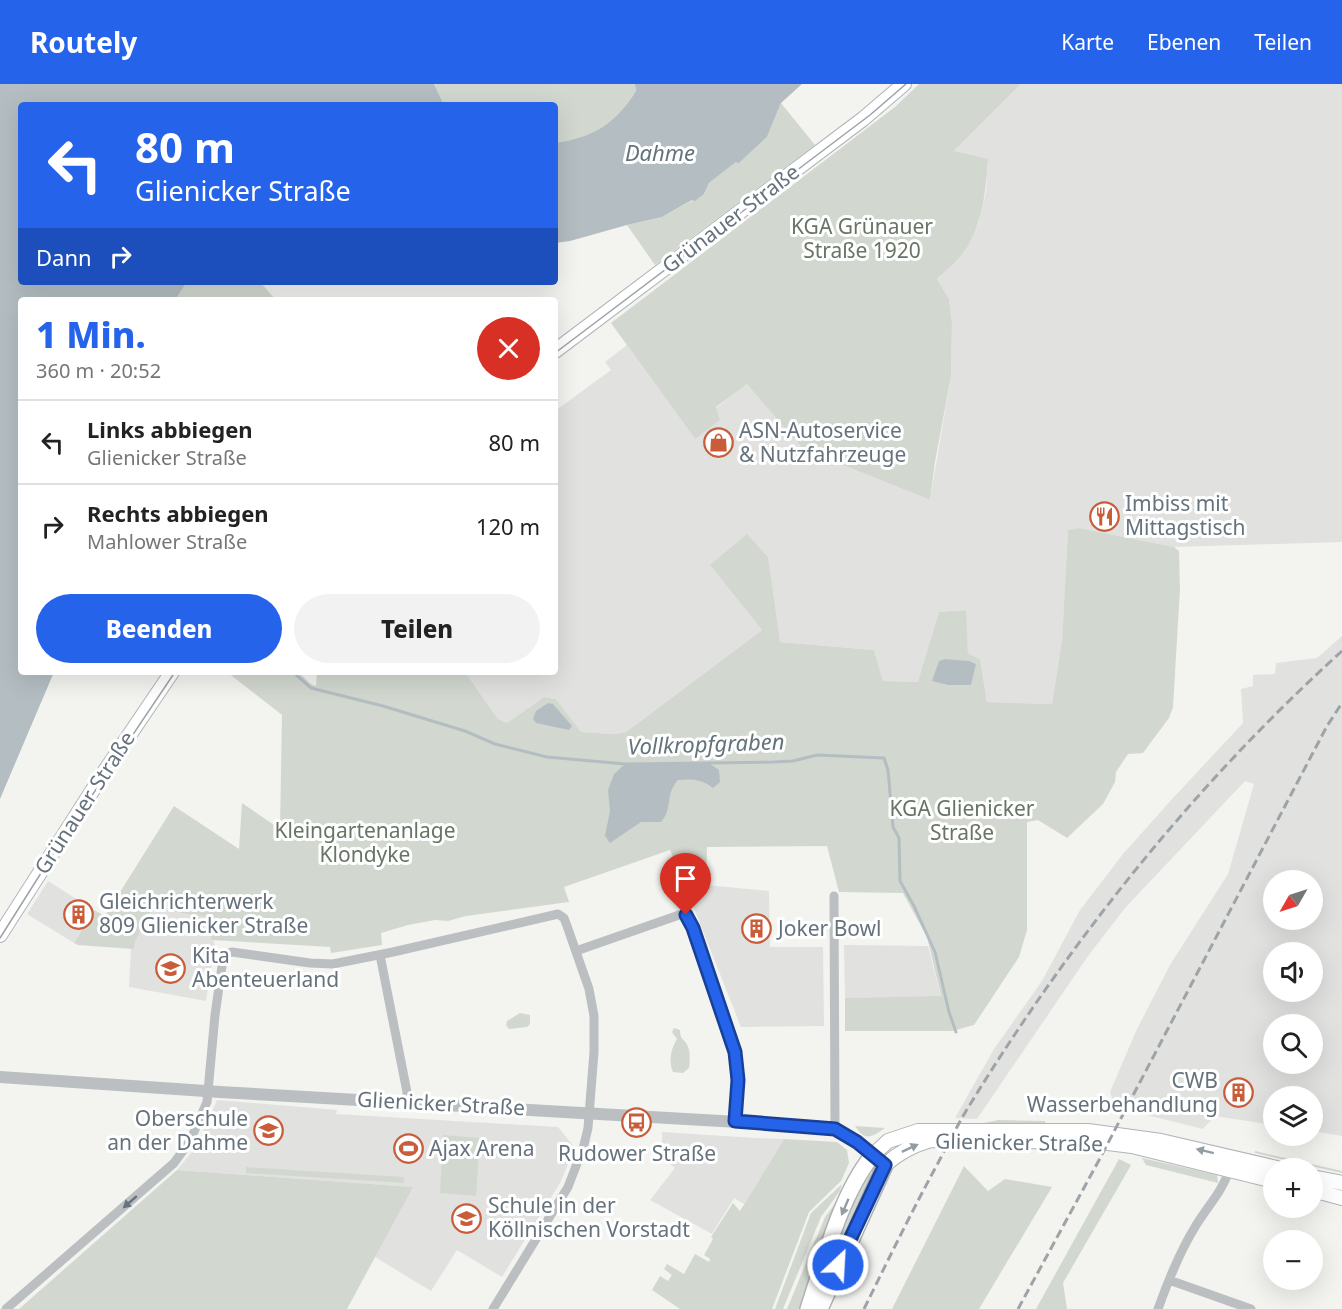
<!DOCTYPE html>
<html lang="de">
<meta charset="utf-8">
<style>
body{margin:0;font-family:"Noto Sans",sans-serif;background:#f2f2f2;color:#222;height:100vh;display:flex;flex-direction:column;font-size:22px;white-space:nowrap}
*{box-sizing:border-box;margin:0}
p{font-size:20px;color:#767676}
.icon{flex:none;width:33px;height:33px;fill:none;stroke:currentColor;stroke-width:2;stroke-linecap:round;stroke-linejoin:round}
.map{position:relative;flex:1;overflow:hidden}
.side{position:absolute;left:18px;top:213px;width:540px;height:378px;display:flex;flex-direction:column;background:#fff;border-radius:6px;box-shadow:0 6px 24px #0002}
.side>*{flex:none}
.hud{position:absolute;left:18px;top:18px;width:540px;height:183px;border-radius:6px;box-shadow:0 6px 24px #0002;background:#2563eb;color:#fff;overflow:hidden}
.needle{width:39px;rotate:231deg}
.buttons{position:absolute;left:1263px;top:786px;display:grid;gap:12px}
.buttons a{display:grid;place-items:center;width:60px;height:60px;border-radius:50%;background:#fff;box-shadow:0 6px 24px #0002;font-size:30px}
.pin{position:absolute;display:grid;place-items:center;width:51px;height:51px;color:#fff;margin:-62px -26px;border-radius:50% 50% 50% 0;rotate:-45deg;box-shadow:0 0 6px #0007}
.pin .icon{rotate:45deg}
.me{position:absolute;width:66px;margin:-33px;rotate:25deg;stroke-linejoin:round;filter:drop-shadow(0 0 4px #0008)}
.turn{display:flex;align-items:center;gap:21px;height:126px;padding:0 18px;font-size:27px}
.turn .icon{width:78px;height:78px;stroke-width:2.5}
.turn b{display:block;font-size:42px;line-height:51px}
.then{display:flex;align-items:center;height:57px;padding:0 18px;background:#0003;gap:12px;font-size:22px}
.round{display:grid;place-items:center;flex:none;width:63px;height:63px;border-radius:32px;background:#f2f2f2}
.overview{display:flex;align-items:center;justify-content:space-between;height:102px;padding:0 18px}
h1{font-size:36px;font-weight:800;line-height:45px;color:#2563eb}
.button{display:flex;gap:12px;margin-top:auto;padding:12px 18px}
.button a{flex:1;height:69px;border-radius:36px;background:#2563eb;color:#fff;font-size:24px;font-weight:800;line-height:69px;text-align:center}
.button a+a{background:#f2f2f2;color:#222}
ul{padding:0;list-style:none}
li{display:flex;align-items:center;gap:18px;height:84px;padding:0 18px;border-top:2px solid #e0e0e0}
li div{flex:1}
li b{display:block;font-size:22px}
li em{font-style:normal}
header{display:flex;align-items:center;gap:36px;box-sizing:border-box;height:84px;padding:0 30px;background:#2563eb;color:#fff}
header strong{font-size:28px}
nav{display:flex;gap:33px;margin-inline-start:auto;font-size:21px}
.map>svg:first-child{display:block}
</style>
<header>
<strong>Routely</strong>
<nav><a>Karte</a><a>Ebenen</a><a>Teilen</a></nav>
</header>
<div class="map">
<svg width="1342" height="1225" viewBox="0 0 1342 1225">
<rect width="100%" height="100%" fill="#f3f3f0"/>
<path fill="#e1e2e0" fill-rule="evenodd" d="M1021,0H1342V458L1174,463L1079,444L1068,446L1062,560L1052,620L987,618L980,575L968,569L965,526L939,528L919,598L883,597L874,566L780,558L776,537L710,481L762,546L626,648L615,650L580,648L556,615L544,613L507,639L498,635L465,588H555V327L611,286L605,278L627,261L695,355L716,324L747,299L803,365L930,416L951,292L952,239L949,215L937,195L965,167L978,140L986,108L988,75L953,68Z
M1342,552V1052L1313,1047L1312,1012H1274L1273,1041L1215,1032L1203,1045L1115,1023L1110,1008L1136,947L1170,881L1228,790L1254,700L1245,697L1125,824L1088,872L977,1035L955,1034L994,965L1042,897L1080,826L1123,770L1173,714L1243,639L1241,605L1253,602V591L1275,590L1276,579L1317,574ZM1274,796H1312V836H1274ZM1274,868H1312V908H1274ZM1274,940H1312V980H1274Z
M48,797L94,826L74,859L27,830Z
M684,799L769,807L770,863H823L824,942L741,943Z
M151,824L206,833L215,862L206,917L129,903L131,865H134L135,858Z
M844,861L928,862L941,913L845,914Z
M217,1016L337,1026L336,1030L558,1043L575,1064L560,1099L502,1193L457,1166L431,1207L375,1173L412,1103L177,1086L196,1063Z
M662,1048L756,1054L784,1055L744,1120L734,1114L712,1150L650,1116L675,1084L662,1074Z"/>
<path fill="#d2d8d0" d="M434,0H635L636,7C615,40 594,53 555,59V21H444Z
M919,0H1021L954,67L988,75C986,106 983,137 966,165C959,176 946,186 937,195L949,215L952,239L951,292L935,378L930,416L803,365L747,300L716,323L720,336L695,355L611,239L895,23Z
M781,19L815,61L655,181L627,141L662,133L704,110L709,99L736,78L738,80L767,53Z
M187,198H260L276,216H175Z
M1079,444L1174,463L1179,467L1180,505L1173,623L1169,634L1143,669L1128,670L1116,688L1115,698L1103,720L1067,754L1038,736L1027,738V846L1019,873L974,941L952,947H845V914L941,912L927,853L903,809L839,808L827,762L707,763L706,801L684,799L670,766L564,803L569,818L466,832L448,837L435,836L408,841L381,849L382,861L331,869L330,863L212,856L205,833L152,824L135,858L134,865L78,861L74,859L94,826L105,832L174,722L239,765L242,719L280,745L282,631L227,588H298L311,600L316,602L317,588H465L498,635L507,639L544,613L556,615L581,648L615,650L626,648L762,546L710,481L747,450L768,473L780,558L874,566L883,597L918,598L939,528L966,526L968,569L980,575L987,618L1052,620L1062,557L1068,446Z
M520,929L530,931V940L527,943L509,945L506,941L507,937Z
M674,944L680,946C680,954 682,954 686,959C691,966 690,977 689,984L683,989L673,988C668,976 671,965 677,955L672,948Z
M998,1036L1045,1037V1040L984,1039Z
M855,1042L885,1044C872,1053 865,1058 855,1042Z
M443,1051L480,1054L476,1112L440,1109Z
M784,1055L837,1058L847,1066L849,1079L841,1097L809,1128L772,1225H680L652,1206L660,1192L668,1197L672,1191L664,1185L667,1180L684,1190L695,1170L709,1178L710,1175L704,1171L713,1155L711,1153L733,1119L740,1127Z
M1255,1067L1342,1087V1089L1255,1069Z
M1142,1074L1217,1091L1218,1099L1146,1081Z
M1119,1075L1131,1081L1063,1199L1067,1225H1036Z
M964,1082L988,1107L1005,1095L1052,1103L979,1225H892Z
M246,1083L404,1093V1099L246,1089Z
M177,1086L413,1103L347,1225H19Z
M867,1088L872,1091L822,1200L839,1146Z
M842,1100L840,1107L821,1133L783,1225H775L811,1129Z
M847,1104L821,1161L800,1225H787L825,1133Z"/>
<path fill="#b4bec2" d="M0,0H434L444,21H21V198H187L175,216H21V588H54L0,715Z
M635,0H802L781,19L767,53L738,80L736,78L709,99L704,110L695,117L692,116L662,133L627,141L570,157L555,159V59C594,53 615,40 636,7Z
M945,575L969,577L976,580L971,601H948L932,597L939,577Z
M548,619L553,620L572,642L569,646L536,639L533,635L536,627Z
M709,679L719,686L720,698L713,704C701,695 693,695 678,696C664,712 674,723 661,738H641L610,759L605,752L610,727L608,706L614,690L625,680Z"/>
<g fill="none" stroke-linecap="round" stroke-linejoin="round">
<path stroke="#b4bec2" stroke-width="3" d="M293,588L311,604L383,622L465,647L495,660L547,673L625,680L774,678L793,677L817,671L884,674L888,686L893,743L899,754L900,797L914,822L935,868L949,928L956,948"/>
<defs>
<path id="secondary" d="M555,267L863,35L904,0
M0,851L103,690L172,588
M872,1072L888,1057L918,1047H1088L1161,1057L1277,1084
M885,1081C899,1068 913,1061 931,1056L1100,1058L1132,1062L1274,1097
M1312,1093L1342,1099
M1312,1106L1342,1114"/>
<path id="trunk" d="M808,1225C824,1177 840,1112 872,1072
M820,1225L885,1081"/>
</defs>
<use href="#secondary" stroke="#b0b4b8" stroke-width="16"/>
<use href="#trunk" stroke="#afb2b4" stroke-width="18"/>
<path stroke="#bbbfc1" stroke-width="9" d="M834,812L835,1045
M576,867L682,830L689,834L735,968L739,996L736,1037
M380,871L407,1008L406,1018
M1169,1196L1251,1225
M6,1225L174,1079L190,1057L207,1018L215,931L223,875L226,870L232,868L310,879L333,880L393,868L558,830L564,834L567,842L589,905L594,932V968L588,1044L584,1061L568,1103L493,1225
M1158,1225C1168,1197 1179,1169 1195,1143C1206,1124 1223,1107 1229,1086"/>
<path stroke="#bbbfc1" stroke-width="12" d="M0,993L220,1008L823,1043C849,1047 865,1067 885,1081"/>
<use href="#secondary" stroke="#fff" stroke-width="14"/>
<use href="#trunk" stroke="#fff" stroke-width="15"/>
<path stroke="#9da3a7" stroke-width="1.5" d="M555,269L870,31L906,0
M0,854L60,759L175,588"/>
<path stroke="#9da3a7" stroke-width="3" stroke-dasharray="9 4.5" stroke-linecap="butt" d="M864,1225C888,1176 912,1127 938,1079C947,1062 956,1044 966,1027C1069,858 1195,700 1342,567
M1018,1225L1098,1078L1327,642L1342,619"/>
</g>
<defs><path id="oneway-solid" d="M-6-.8H1V-3.2L6.5 0L1 3.2V.8H-6Z" transform="scale(1.5)"/></defs>
<g fill="#949da4">
<use href="#oneway-solid" transform="translate(910 1064) rotate(-25)"/>
<use href="#oneway-solid" transform="translate(1205 1067) rotate(-166)"/>
<use href="#oneway-solid" transform="translate(845 1123) rotate(113)"/>
</g>
<use fill="#66737d" href="#oneway-solid" transform="translate(130 1118) rotate(139)"/>
<g fill="none" stroke-linecap="round" stroke-linejoin="round">
<defs>
<path id="route" d="M686,831L693,844L735,968L738,996L735,1037L835,1045L857,1058L885,1081L838,1181"/>
</defs>
<use href="#route" stroke="#184099" stroke-width="15"/>
<use href="#route" stroke="#2563eb" stroke-width="10"/>
</g>
<defs>
<symbol id="shop-ring" viewBox="-11 -11 22 22"><circle r="9.5" fill="#fff" stroke="#ca5d39" stroke-width="1.5"/><path d="M-5-2.5h2.3a2.7 3.5 0 0 1 5.4 0H5L5.5 6h-11ZM-1.5-2.5h3a1.5 2.3 0 0 0-3 0Z" fill="#ca5d39"/></symbol>
<symbol id="restaurant-ring" viewBox="-11 -11 22 22"><circle r="9.5" fill="#fff" stroke="#ca5d39" stroke-width="1.5"/><path d="M-5-6h1v4h1v-4h1v4h1v-4h1v5L-1.5 .5V6h-2V.5L-5-1ZM5-6V6H3V1.5H1.5Q1.5-4 5-6Z" fill="#ca5d39"/></symbol>
<symbol id="building-ring" viewBox="-11 -11 22 22"><circle r="9.5" fill="#fff" stroke="#ca5d39" stroke-width="1.5"/><path d="M-4-6H4V6H1V3H-1V6H-4ZM-2.5-4.3h1.7v1.8h-1.7ZM.8-4.3h1.7v1.8H.8ZM-2.5-1h1.7V.8h-1.7ZM.8-1h1.7V.8H.8Z" fill="#ca5d39"/></symbol>
<symbol id="school-ring" viewBox="-11 -11 22 22"><circle r="9.5" fill="#fff" stroke="#ca5d39" stroke-width="1.5"/><path d="M0-5L7-2L0 1L-7-2ZM-4 1L0 2.5L4 1V4Q0 6-4 4Z" fill="#ca5d39"/></symbol>
<symbol id="bus-ring" viewBox="-11 -11 22 22"><circle r="9.5" fill="#fff" stroke="#ca5d39" stroke-width="1.5"/><path d="M-5-6H5V4H4V6H2V4H-2V6H-4V4H-5ZM-3.5-4V0h7V-4ZM-3.5 1.2v1.5H-2V1.2ZM2 1.2v1.5H3.5V1.2Z" fill="#ca5d39"/></symbol>
<symbol id="stadium-ring" viewBox="-11 -11 22 22"><circle r="9.5" fill="#fff" stroke="#ca5d39" stroke-width="1.5"/><path d="M0-5a6.5 5 0 1 0 0 10a6.5 5 0 1 0 0-10ZM-3.5-1.8h7v3.6h-7Z" fill="#ca5d39"/></symbol>
</defs>
<g fill-rule="evenodd">
<use href="#shop-ring" x="702" y="342" width="33" height="33"/>
<use href="#restaurant-ring" x="1088" y="416" width="33" height="33"/>
<use href="#building-ring" x="62" y="814" width="33" height="33"/>
<use href="#building-ring" x="740" y="828" width="33" height="33"/>
<use href="#school-ring" x="154" y="868" width="33" height="33"/>
<use href="#building-ring" x="1222" y="992" width="33" height="33"/>
<use href="#bus-ring" x="620" y="1022" width="33" height="33"/>
<use href="#school-ring" x="252" y="1030" width="33" height="33"/>
<use href="#stadium-ring" x="392" y="1048" width="33" height="33"/>
<use href="#school-ring" x="450" y="1118" width="33" height="33"/>
</g>
<g text-anchor="middle" stroke-width="6" stroke-linejoin="round" paint-order="stroke">
<g font-size="21" fill="#66737d" stroke="#fff">
<text transform="translate(731 135) rotate(-37)" y="7">Grünauer Straße</text>
<text transform="translate(85 719) rotate(-57)" y="7">Grünauer Straße</text>
<text transform="translate(441 1020) rotate(3)" y="7">Glienicker Straße</text>
<text transform="translate(1019 1059) rotate(1)" y="7">Glienicker Straße</text>
</g>
<g font-size="21" fill="#677564" stroke="#fff">
<text x="862" y="150">KGA Grünauer<tspan x="862" dy="24">Straße 1920</tspan></text>
<text x="962" y="732">KGA Glienicker<tspan x="962" dy="24">Straße</tspan></text>
<text x="365" y="754">Kleingartenanlage<tspan x="365" dy="24">Klondyke</tspan></text>
</g>
<g font-size="21" fill="#66737d" stroke="#fff" text-anchor="start">
<text x="739" y="354">ASN-Autoservice<tspan x="739" dy="24">&amp; Nutzfahrzeuge</tspan></text>
<text x="1125" y="427">Imbiss mit<tspan x="1125" dy="24">Mittagstisch</tspan></text>
<text x="99" y="825">Gleichrichterwerk<tspan x="99" dy="24">809 Glienicker Straße</tspan></text>
<text x="778" y="852">Joker Bowl</text>
<text x="192" y="879">Kita<tspan x="192" dy="24">Abenteuerland</tspan></text>
<text x="1218" y="1004" text-anchor="end">CWB<tspan x="1218" dy="24">Wasserbehandlung</tspan></text>
<text x="248" y="1042" text-anchor="end">Oberschule<tspan x="248" dy="24">an der Dahme</tspan></text>
<text x="429" y="1072">Ajax Arena</text>
<text x="637" y="1077" text-anchor="middle">Rudower Straße</text>
<text x="488" y="1129">Schule in der<tspan x="488" dy="24">Köllnischen Vorstadt</tspan></text>
</g>
<g font-size="22" font-style="italic" fill="#62737b" stroke="#fff">
<text x="660" y="77">Dahme</text>
<text transform="translate(706 660) rotate(-2)" y="8">Vollkropfgraben</text>
</g>
</g>
</svg>
<div class="buttons">
<a><svg class="needle" viewBox="-14 -14 28 28"><path d="M0-13l5 13h-10z" fill="#e53935"/><path d="M0 13l5-13h-10z" fill="#767676"/></svg></a>
<a><svg class="icon" aria-label="sound" viewBox="0 0 24 24"><path d="M4 9h4l5-4v14l-5-4H4zM17 9q2 3 0 6"/></svg></a>
<a><svg class="icon" aria-label="search" viewBox="0 0 24 24"><circle cx="10" cy="10" r="6"/><path d="M15 15l6 6"/></svg></a>
<a><svg class="icon" aria-label="layers" viewBox="0 0 24 24"><path d="M12 4l9 5-9 5-9-5zM3 14l9 5 9-5"/></svg></a>
<a>+</a>
<a>−</a>
</div>
<div class="pin" style="left:686px;top:831px;background:#d93025"><svg class="icon" aria-label="arrive" viewBox="0 0 24 24"><path d="M6 21V4h12l-3 4 3 4H6"/></svg></div>
<svg class="me" style="left:838px;top:1181px" viewBox="-20 -20 40 40"><circle r="17" fill="#2563eb" stroke="#fff" stroke-width="3"/><path d="M0-11L8 9 0 5-8 9z" fill="#fff"/></svg>
<div class="hud">
<div class="turn"><svg class="icon" aria-label="left" viewBox="0 0 24 24"><path d="M17 20v-9H6M10 6l-5 5 5 5"/></svg><div><b>80 m</b>Glienicker Straße</div></div>
<div class="then">Dann<svg class="icon" aria-label="right" viewBox="0 0 24 24"><path d="M7 20v-9h11M14 6l5 5-5 5"/></svg></div>
</div>
<section class="side">
<div class="overview"><div><h1>1 Min.</h1><p>360 m · 20:52</p></div><a class="round" style="background:#d93025;color:#fff"><svg class="icon" aria-label="close" viewBox="0 0 24 24"><path d="M6 6l12 12M18 6L6 18"/></svg></a></div>
<ul>
<li><svg class="icon" aria-label="left" viewBox="0 0 24 24"><path d="M17 20v-9H6M10 6l-5 5 5 5"/></svg><div><b>Links abbiegen</b><p>Glienicker Straße</p></div><em>80 m</em></li>
<li><svg class="icon" aria-label="right" viewBox="0 0 24 24"><path d="M7 20v-9h11M14 6l5 5-5 5"/></svg><div><b>Rechts abbiegen</b><p>Mahlower Straße</p></div><em>120 m</em></li>
</ul>
<div class="button"><a>Beenden</a><a>Teilen</a></div>
</section>
</div>
